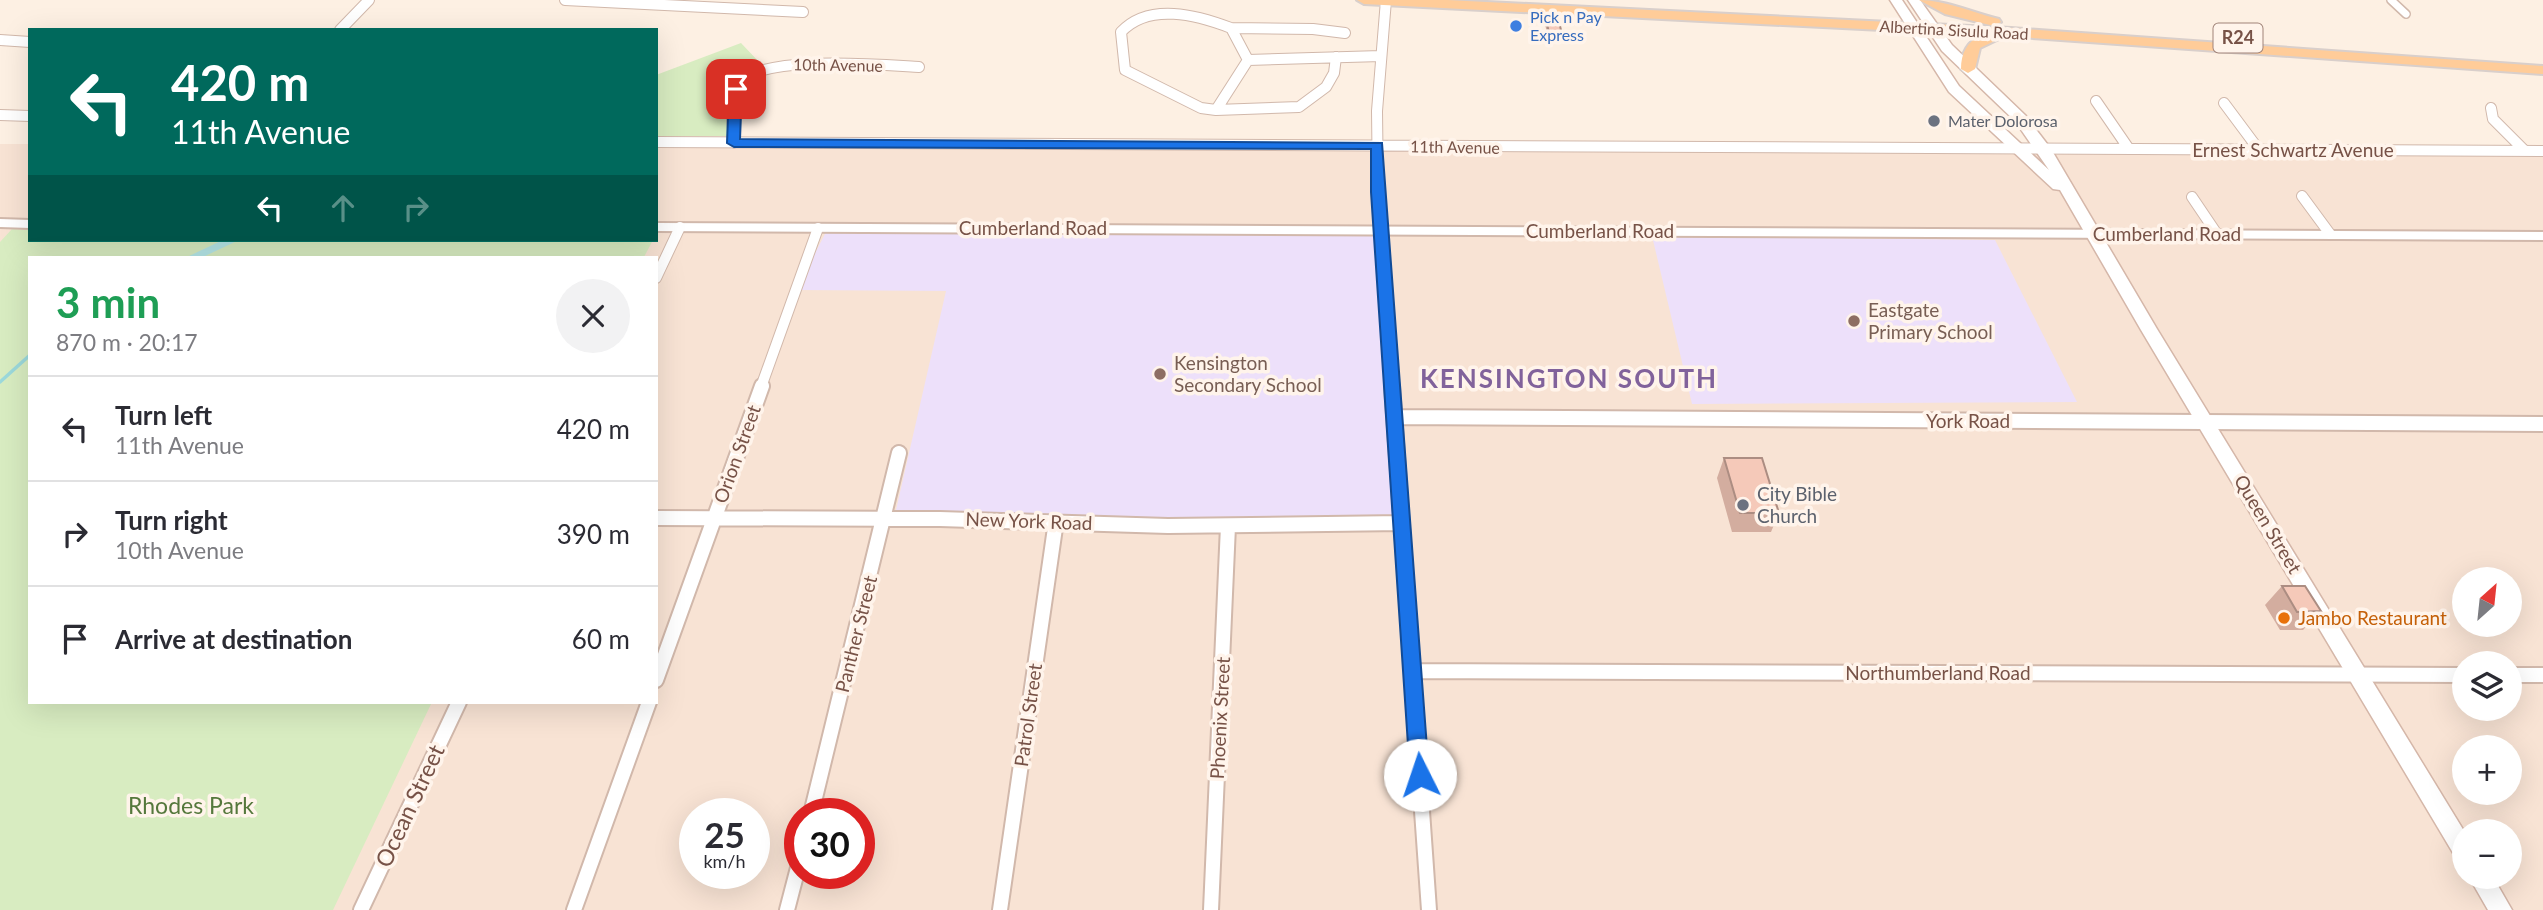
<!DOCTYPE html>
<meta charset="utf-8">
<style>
body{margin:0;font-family:Lato,sans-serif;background:#f2f2f3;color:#2b2b33;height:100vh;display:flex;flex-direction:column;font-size:26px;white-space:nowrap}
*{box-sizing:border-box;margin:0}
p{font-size:23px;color:#7c7c81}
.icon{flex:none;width:38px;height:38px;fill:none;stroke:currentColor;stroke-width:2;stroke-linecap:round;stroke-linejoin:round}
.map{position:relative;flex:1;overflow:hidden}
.drawer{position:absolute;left:28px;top:256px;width:630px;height:448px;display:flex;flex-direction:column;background:#fff;border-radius:0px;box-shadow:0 7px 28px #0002}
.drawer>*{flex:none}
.banner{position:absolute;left:28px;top:28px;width:630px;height:214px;border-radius:0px;box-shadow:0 7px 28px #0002;background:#00695c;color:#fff;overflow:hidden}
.needle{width:46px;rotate:27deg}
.tools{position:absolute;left:2452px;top:567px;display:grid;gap:14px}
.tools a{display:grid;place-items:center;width:70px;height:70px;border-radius:50%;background:#fff;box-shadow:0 7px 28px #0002;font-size:35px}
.speed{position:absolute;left:679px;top:798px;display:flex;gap:14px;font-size:35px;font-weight:700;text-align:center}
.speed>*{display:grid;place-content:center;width:91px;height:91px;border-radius:50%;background:#fff;box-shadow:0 7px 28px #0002;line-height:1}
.speed small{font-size:18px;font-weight:400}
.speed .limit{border:10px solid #d22;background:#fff;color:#111}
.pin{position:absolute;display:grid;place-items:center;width:60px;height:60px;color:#fff;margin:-30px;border-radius:14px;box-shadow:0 4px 10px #0006}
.me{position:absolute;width:77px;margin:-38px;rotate:356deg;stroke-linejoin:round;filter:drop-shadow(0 0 5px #0008)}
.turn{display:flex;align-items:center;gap:24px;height:147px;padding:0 28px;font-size:32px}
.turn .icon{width:91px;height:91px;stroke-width:2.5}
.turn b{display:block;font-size:49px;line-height:60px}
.lanes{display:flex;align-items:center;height:66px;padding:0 28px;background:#0003;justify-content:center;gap:35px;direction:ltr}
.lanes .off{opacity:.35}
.round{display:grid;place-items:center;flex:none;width:74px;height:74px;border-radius:37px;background:#f2f2f3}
.summary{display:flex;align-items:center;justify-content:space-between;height:119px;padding:0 28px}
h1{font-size:42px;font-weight:700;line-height:52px;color:#1e9e55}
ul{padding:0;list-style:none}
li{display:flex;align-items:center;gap:21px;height:105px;padding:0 28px;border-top:2px solid #e1e1e2}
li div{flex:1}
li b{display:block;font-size:26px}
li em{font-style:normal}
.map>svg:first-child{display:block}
</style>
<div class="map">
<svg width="2543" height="910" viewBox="0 0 2543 910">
<rect width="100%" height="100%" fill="#fdf0e3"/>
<path fill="#f8e3d4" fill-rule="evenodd" d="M0,144H30V240H656V146L2543,153V910H0ZM30,257H656V702H30ZM2464,579H2510V625H2464ZM2464,663H2510V709H2464ZM2464,747H2510V793H2464ZM695,814H754V873H695ZM800,814H859V873H800ZM2464,831H2510V877H2464Z"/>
<path fill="#ede0fa" d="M827,230H1384L1402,529L893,523L946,291L796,290Z
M1652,236L1995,240L2077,402L1692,404Z"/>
<path fill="#d8ecc1" d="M741,43L760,63L744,71L729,85L727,136H656V75Z
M12,229L30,230V240H653L644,257H30V702H432L333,910H0V242Z"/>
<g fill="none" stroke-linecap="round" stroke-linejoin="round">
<path stroke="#9cd9db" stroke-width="3.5" d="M0,382L30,355"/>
<path fill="#b6e7e8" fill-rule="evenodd" d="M223,240H239L203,257H187Z"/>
<defs>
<path id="pedestrian" d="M2391,0L2406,14"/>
<path id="minor-far1" d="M565,0L803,12
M1386,0L1377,111L1378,192L1392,387
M1231,28L1313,29L1345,33
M340,30L369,0
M0,40L30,42
M1248,60L1231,28C1197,15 1149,2 1121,32L1125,70L1201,108L1216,110L1299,107L1326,87L1334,73L1336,57
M1248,60L1381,56
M2096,101L2129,149
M2224,103L2259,150
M2491,108L2493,119L2525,151
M1216,110L1248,60
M0,115L30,116
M656,142L2543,151
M734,143C734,127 727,98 738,84C760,54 883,65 919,67
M2302,196L2330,234
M2192,197L2217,234
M656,278L680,227
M761,387L818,228"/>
<path id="minor" d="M1392,386L1429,910
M1394,417L2543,424
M656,518L940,519L1168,526L1402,523
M1412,671L2464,675
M2510,675H2543
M656,680L762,386
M811,814L899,453
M361,910L459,702
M574,910L649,702
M787,910L800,860
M1000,910L1056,521
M1211,910L1228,526"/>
<path id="tertiary" d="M0,219L30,220V228L0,227Z
M656,223L2543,232V240L656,231Z"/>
<path id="secondary" d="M1890,0H1902L1959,86L2049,170L2015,121L1942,51L1908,0H1920L1952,45L2025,115L2051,149L2157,329L2464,831V861L2456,858L2141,330L2060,190L2053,189L1949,92Z
M2469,877H2493L2512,910H2488Z"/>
<path id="primary" d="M1357,0H1447L2011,28L2543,66V74L2005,36L1980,48L1975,69L1968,73L1961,69C1961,53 1967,42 1981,35L1364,4Z
M1919,0C1946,0 1973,13 1999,19L2001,22L1994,26L1945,14Z"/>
</defs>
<use href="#pedestrian" stroke="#d1b8ab" stroke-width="10"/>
<use href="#minor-far1" stroke="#d1b8ab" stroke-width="12"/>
<use href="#minor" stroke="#d1b8ab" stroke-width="18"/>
<use href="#tertiary" stroke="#d1b8ab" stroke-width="4"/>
<use href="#secondary" stroke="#d5b7a9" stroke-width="3"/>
<use href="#primary" stroke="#d9cfcb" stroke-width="4"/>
<use href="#pedestrian" stroke="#fff" stroke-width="7"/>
<use href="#minor-far1" stroke="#fff" stroke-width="10"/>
<use href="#minor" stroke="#fff" stroke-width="14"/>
<use href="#tertiary" fill="#fff" fill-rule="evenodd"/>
<use href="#secondary" fill="#fff" fill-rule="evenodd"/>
<use href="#primary" fill="#fc9" fill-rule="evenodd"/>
</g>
<path fill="#d3ad9f" d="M1545,14L1563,38L1562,43H1549L1544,19Z
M1724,458L1779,513L1771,532H1732L1717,478Z
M2282,586L2321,611L2303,630H2280L2265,605Z"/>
<path fill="#f5c9b9" stroke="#ac8d82" stroke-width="2" d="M1545,14H1557L1563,38H1550Z
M1724,458H1762L1779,513H1740Z
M2282,586H2305L2321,611L2297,612Z"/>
<path fill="#1a73e8" stroke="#114b97" stroke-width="2" d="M736,85L742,89L740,139L1382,143L1429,775L1426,781L1420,784L1413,781L1410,775L1371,192V149L734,147L727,143L729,89Z"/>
<circle fill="#3f7fe0" stroke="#fff4eb" stroke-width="2.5" cx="1516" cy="26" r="7"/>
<g fill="#6b7280" stroke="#fff4eb" stroke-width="2.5">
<circle cx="1934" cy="121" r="7"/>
<circle cx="1743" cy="505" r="7"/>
</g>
<g fill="#8d6e63" stroke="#fff4eb" stroke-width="2.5">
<circle cx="1854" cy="321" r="7"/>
<circle cx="1160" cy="374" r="7"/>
</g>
<circle fill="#e8710a" stroke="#fff4eb" stroke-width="2.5" cx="2284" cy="618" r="7"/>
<g text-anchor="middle" stroke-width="7" stroke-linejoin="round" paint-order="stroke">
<g font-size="16" fill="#366cbe" stroke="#fff4eb" text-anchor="start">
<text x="1530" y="23">Pick n Pay<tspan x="1530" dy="18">Express</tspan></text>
</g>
<g font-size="16" fill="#775247" stroke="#fff4eb">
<text transform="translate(1954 30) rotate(3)" y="6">Albertina Sisulu Road</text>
<text transform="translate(838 65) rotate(1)" y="6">10th Avenue</text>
<text transform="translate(1455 147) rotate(1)" y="6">11th Avenue</text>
</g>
<g font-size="16" fill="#5b616d" stroke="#fff4eb" text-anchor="start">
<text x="1948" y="127">Mater Dolorosa</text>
</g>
<rect fill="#fff4eb" stroke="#a08378" stroke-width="2" x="2213.5" y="23.5" width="49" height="29" rx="5"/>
<g font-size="18" font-weight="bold" fill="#775247">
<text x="2238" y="44">R24</text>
</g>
<g font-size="19" fill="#775247" stroke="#fff4eb">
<text x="2293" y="157">Ernest Schwartz Avenue</text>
<text x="1033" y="235">Cumberland Road</text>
<text x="1600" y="238">Cumberland Road</text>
<text x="2167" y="241">Cumberland Road</text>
<text x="1968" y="428">York Road</text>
<text transform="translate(737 454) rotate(-70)" y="7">Orion Street</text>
<text transform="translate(1029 521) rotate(2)" y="7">New York Road</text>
<text transform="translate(2268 524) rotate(59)" y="7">Queen Street</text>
<text transform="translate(856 634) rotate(-76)" y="7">Panther Street</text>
<text x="1938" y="680">Northumberland Road</text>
<text transform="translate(1028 715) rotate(-82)" y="7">Patrol Street</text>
<text transform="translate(1220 718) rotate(-87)" y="7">Phoenix Street</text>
</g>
<g font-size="19" fill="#785e54" stroke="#fff4eb" text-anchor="start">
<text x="1868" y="317">Eastgate<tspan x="1868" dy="22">Primary School</tspan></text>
<text x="1174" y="370">Kensington<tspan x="1174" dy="22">Secondary School</tspan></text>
</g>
<g font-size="19" fill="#5b616d" stroke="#fff4eb" text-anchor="start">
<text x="1757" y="501">City Bible<tspan x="1757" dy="22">Church</tspan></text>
</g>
<g font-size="19" fill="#c56008" stroke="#fff4eb" text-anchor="start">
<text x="2298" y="625">Jambo Restaurant</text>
</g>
<g font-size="23" fill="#55783c" stroke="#fff4eb">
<text x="191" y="814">Rhodes Park</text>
</g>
<g font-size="23" fill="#775247" stroke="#fff4eb">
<text transform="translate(410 806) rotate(-65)" y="8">Ocean Street</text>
</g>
<g font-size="26" font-weight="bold" letter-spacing="2" fill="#81629b" stroke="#fff4eb">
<text x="1569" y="388">KENSINGTON SOUTH</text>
</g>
</g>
</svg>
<div class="tools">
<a><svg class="needle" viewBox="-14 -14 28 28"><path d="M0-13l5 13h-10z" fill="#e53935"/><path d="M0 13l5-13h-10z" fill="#7c7c81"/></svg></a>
<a><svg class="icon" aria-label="layers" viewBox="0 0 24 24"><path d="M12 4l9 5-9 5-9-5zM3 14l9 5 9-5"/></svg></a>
<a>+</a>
<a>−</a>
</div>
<div class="speed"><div>25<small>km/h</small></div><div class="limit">30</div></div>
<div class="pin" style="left:736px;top:89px;background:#d93025"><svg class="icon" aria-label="arrive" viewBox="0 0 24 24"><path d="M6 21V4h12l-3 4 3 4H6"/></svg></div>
<svg class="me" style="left:1420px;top:775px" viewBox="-20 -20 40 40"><circle r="19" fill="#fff"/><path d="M0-13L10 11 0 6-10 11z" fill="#1a73e8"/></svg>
<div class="banner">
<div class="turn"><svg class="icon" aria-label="left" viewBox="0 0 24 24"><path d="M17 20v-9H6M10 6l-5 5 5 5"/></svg><div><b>420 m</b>11th Avenue</div></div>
<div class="lanes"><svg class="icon" aria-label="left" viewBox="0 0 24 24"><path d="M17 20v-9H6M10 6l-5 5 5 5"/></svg><svg class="icon off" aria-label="ahead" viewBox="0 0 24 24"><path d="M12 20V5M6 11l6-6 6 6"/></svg><svg class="icon off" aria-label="right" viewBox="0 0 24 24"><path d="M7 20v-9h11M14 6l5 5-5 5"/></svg></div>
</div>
<section class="drawer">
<div class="summary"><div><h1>3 min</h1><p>870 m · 20:17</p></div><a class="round"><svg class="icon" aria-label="close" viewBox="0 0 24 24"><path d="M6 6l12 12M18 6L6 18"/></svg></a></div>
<ul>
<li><svg class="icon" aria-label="left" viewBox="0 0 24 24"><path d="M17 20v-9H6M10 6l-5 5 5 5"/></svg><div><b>Turn left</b><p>11th Avenue</p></div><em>420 m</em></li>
<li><svg class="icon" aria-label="right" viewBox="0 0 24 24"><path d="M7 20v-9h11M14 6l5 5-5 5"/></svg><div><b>Turn right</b><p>10th Avenue</p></div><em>390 m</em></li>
<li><svg class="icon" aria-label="arrive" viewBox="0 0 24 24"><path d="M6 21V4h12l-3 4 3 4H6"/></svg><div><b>Arrive at destination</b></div><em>60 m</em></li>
</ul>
</section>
</div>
